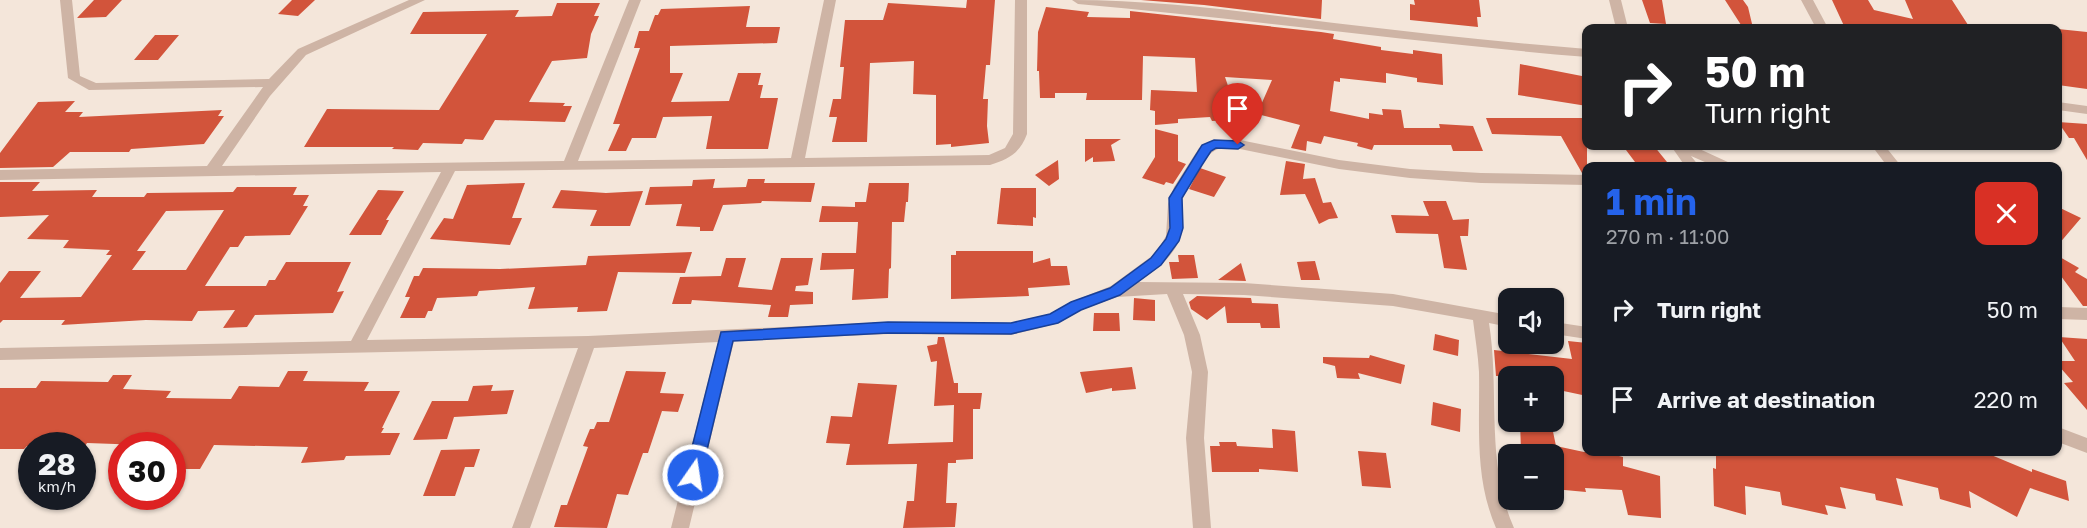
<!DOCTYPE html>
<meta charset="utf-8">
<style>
body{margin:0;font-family:"Golos Text",sans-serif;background:#242831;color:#f1f3f6;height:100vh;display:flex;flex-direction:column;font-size:22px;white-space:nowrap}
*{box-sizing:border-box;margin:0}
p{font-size:20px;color:#9ea1a6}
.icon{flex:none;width:33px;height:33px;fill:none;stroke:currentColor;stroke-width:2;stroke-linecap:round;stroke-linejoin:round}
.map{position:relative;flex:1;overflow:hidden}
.side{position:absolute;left:1582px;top:162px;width:480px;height:294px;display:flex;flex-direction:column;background:#171b24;border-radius:12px;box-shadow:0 2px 4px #0004}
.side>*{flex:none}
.hud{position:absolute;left:1582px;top:24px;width:480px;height:126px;border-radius:12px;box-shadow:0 2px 4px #0004;background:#202124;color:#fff;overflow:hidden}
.tools{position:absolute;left:1498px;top:288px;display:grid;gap:12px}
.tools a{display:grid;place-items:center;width:66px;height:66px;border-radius:12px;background:#171b24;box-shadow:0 2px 4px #0004;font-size:30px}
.speed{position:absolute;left:18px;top:432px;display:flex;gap:12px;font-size:30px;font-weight:700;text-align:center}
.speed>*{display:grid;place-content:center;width:78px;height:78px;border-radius:50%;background:#171b24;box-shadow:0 2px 4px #0004;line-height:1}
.speed small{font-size:15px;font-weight:400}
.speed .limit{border:9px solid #d22;background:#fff;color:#111}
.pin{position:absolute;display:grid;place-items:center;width:51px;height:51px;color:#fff;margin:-62px -26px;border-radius:50% 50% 50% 0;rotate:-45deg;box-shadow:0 0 6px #0007}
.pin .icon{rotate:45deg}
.me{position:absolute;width:66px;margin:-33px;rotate:13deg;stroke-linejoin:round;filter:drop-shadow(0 0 4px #0008)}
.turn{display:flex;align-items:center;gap:21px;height:126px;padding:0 24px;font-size:27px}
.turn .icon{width:78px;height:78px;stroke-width:2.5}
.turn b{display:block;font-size:42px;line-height:51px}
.round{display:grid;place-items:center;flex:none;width:63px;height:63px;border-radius:12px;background:#242831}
.headline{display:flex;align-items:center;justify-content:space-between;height:102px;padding:0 24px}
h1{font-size:36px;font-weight:700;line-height:45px;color:#2563eb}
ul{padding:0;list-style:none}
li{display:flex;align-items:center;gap:18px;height:90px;padding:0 24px}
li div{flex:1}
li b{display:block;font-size:22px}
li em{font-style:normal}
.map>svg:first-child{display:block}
</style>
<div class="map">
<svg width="2087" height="528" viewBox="0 0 2087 528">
<rect width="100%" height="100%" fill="#f4e6da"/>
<path fill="#d2543b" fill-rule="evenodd" d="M94,0H122L106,17L77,18Z
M292,0H315L298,16L278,14Z
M967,0H995L990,65H986L983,99H988L987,126L989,143L951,147V144L936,145V95L913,94L914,61L870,63L867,142H832L837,117H829L833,99H841L844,67H840L845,20H883L888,3L966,8Z
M1141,0H1322L1321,19L1204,5Z
M1414,0H1479L1481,17H1477L1478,27L1410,20V4L1415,5Z
M1642,0H1662L1666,24L1650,23Z
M1725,0H1743L1748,7L1753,28H1743Z
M1832,0H1868L1874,10L1913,19L1905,0H1952L1970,28H1845Z
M557,3H600L594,16H599L591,34L587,58L552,61L529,102L565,103L563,106H572L565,122L495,120L483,140L465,139L462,144L423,143L418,150L392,149L394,147H304L327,109L439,110L487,34H410L423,12L519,10L515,17L552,16Z
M750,6L746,27H780L777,43L670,46V73H683L671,102L729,101L738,73H761L758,85H763L760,98H778L768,149H706L712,116L663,117L656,138H632L626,151H608L620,124H613L640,48H634L639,31H649L655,15H658L661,9Z
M1046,7L1089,12L1087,17L1130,18V11L1321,32L1334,34L1333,39L1381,47V50L1413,54V50L1442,54L1443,85L1417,82V78L1386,73V83L1340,78V82L1334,81L1330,111L1369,119V113L1383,115L1382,109L1401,110L1404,128H1440L1439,124L1473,126L1483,151H1453L1451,145H1374L1372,150L1357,146L1358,143L1324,136L1321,144L1307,141L1306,151L1291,148L1300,125L1257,114L1272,80L1225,77L1238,115H1232L1233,120L1212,121L1210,117L1178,119V123L1155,125V111L1150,110L1151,90L1197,92L1195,58L1143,56L1142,100H1086L1087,93H1055V98H1040L1039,71H1037L1038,32Z
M2058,29L2087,32V89L2058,85Z
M155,35H179L158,60H134Z
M1520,64L1587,77V106L1518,95Z
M75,101L65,112H83L79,117L222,110L218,116H224L204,144L131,149L129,152H70L53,167L0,168V153L38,102Z
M1486,118H1587V173H1582L1561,136L1492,134Z
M2058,122L2087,124V160L2074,138H2069Z
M1155,129L1178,135V161L1186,164L1173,184L1166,182L1164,185L1142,178L1155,157Z
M1085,139H1121L1111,145L1115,161L1093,162V157L1085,162Z
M1623,146H1654L1667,162L1638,166Z
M1058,160L1059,179L1049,186L1035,175Z
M1286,161L1305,164L1303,179L1315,178L1323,203L1331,202L1338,218L1329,219L1319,224L1305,194L1280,195Z
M1200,168L1226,177L1214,197L1189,189Z
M715,179L713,188L746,187L748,179H765L764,183H815L811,202L762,201L761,203L723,205L713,231H700V227L676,226L682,204L645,205L650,187L692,186L693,180Z
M0,182H40L32,191L97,190L92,197H144L147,193L233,192L237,187H297L293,195H309L303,206H308L290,235L245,236L238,247H230L205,286H266L269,280H275L286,262H351L337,292L344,291L333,313L255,315L247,327L223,328L235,310L198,311L192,321L146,320L61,325L65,320H3L0,323V283L9,271H41L20,298L81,297L112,255H106L110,250L63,248L69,240L27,239L49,215L0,217ZM224,210L186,270H132L146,251H137L166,211Z
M525,183L512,218H522L510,245L430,239L444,218L453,219L467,185Z
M869,183H909L908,202H906L904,222H892L891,268L889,269L888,298L852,300L854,269L820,270L822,253H856L858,222H819L822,206L855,207V202H866Z
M1001,188H1036V218L1033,217V226L997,224Z
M378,190L404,191L386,220H389L381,235H349Z
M561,190L606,193L643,191L630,226H590L597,210L552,208Z
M1423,201H1446L1453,220L1469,219L1468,236H1460L1467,270L1444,268L1438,234L1396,233L1391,215L1429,216Z
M2058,207L2081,218L2058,245Z
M956,251H1033V263L1050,258L1051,266H1067L1070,285L1028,288L1029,296L951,299V255H956Z
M692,252L685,273L618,272L607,311L577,312L578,307L528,309L535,287L479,291L477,296L437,298L432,311H428L425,318H400L410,297H405L414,276H419L423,268L500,269L586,265L588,256Z
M1178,255H1194L1198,278L1172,279L1169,262H1179Z
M2058,256L2079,268L2075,272L2087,279V306H2083L2058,272Z
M726,258H746L738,287L772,290L781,258H813L808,285L796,286L795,291L813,292V304L790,305L788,317H768L771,305L692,300L691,304H672L680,277L721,276Z
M1315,261L1320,280H1301L1297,262Z
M1241,263L1246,281L1218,280Z
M1197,296L1251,298L1252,303L1278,304L1280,328H1261L1260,323H1227L1225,306L1207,320L1191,309L1189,302Z
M1134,298L1155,300V321L1133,320Z
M1094,313H1119L1120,331H1093Z
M1435,334L1459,340L1458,356L1433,350Z
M938,337H944L954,383H958V393H982L980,409H973V459L956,460V463H948L946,503H957L955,527L903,528L907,501H914L917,464L846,465L850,444L826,443L831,416L852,417L858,383L897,385L888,444L953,442L954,405L934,406L937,361L931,362L927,346L937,344Z
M2059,337L2087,339V410L2064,383L2073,382L2058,365V361H2075Z
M1568,341L1587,343V396L1554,389V376H1496L1494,350L1572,359Z
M1370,355L1405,365L1401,384L1358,373L1360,379L1337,378L1335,366L1323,363V357L1369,358Z
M1132,367L1136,389L1112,391V388L1086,393L1080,372Z
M288,371H308L303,381L369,382L364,391H400L382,428H384L381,433H400L390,455L346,456L344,460L301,463L308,447L214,445L200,469H172V446L87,443L85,446H27L24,449H0V388H36L41,381L108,382L113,375H132L123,389L171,391L166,398L231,399L239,386L279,387Z
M626,371L666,372L660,393L684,394L678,412L662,411L648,453H643L628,495L617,494L607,528L554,527L561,505H567L588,447L583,446L590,429H594L597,422H609Z
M493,385L491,391L514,390L507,414L454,417L447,439L413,440L432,401H468L473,386Z
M1433,402L1461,409L1460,432L1431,425Z
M1520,422H1551L1556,446L1584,452H1603L1623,457V466L1660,476L1661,518L1628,515L1622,490L1585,488L1586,492L1554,489V454L1521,451Z
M1272,429L1295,431L1298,472L1259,469V472H1212L1210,446H1220L1219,442H1236L1237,446L1273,448Z
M480,449L474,467H465L455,496H423L441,450Z
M1358,451L1386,453L1391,488L1362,486Z
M1716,452H1984L2032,472V469L2066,481L2069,501L2030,488L2017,517L1969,491L1971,508L1940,499L1938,488L1896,478L1903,506L1876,500L1875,494L1840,487L1846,509L1825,505L1828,515L1782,505L1780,492L1745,486L1746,515L1714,506L1713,468L1716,469Z"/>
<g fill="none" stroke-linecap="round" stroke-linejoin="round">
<path fill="#ceb4a5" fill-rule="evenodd" d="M60,0H72L80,76L96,83L269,79L298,49L409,0H425L306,55L270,96L222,166L564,161L629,0H641L578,161L791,158L824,0H836L805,158L989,155L1005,148L1013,134L1015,0H1027V134C1020,153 1009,159 990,165L455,171L367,340L588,336L888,322L1011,323L1049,314L1071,302L1111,286L1156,253L1166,236L1168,204L1174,187L1199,148L1216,140H1240L1339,160L1410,169L1481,173L1587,175V185L1481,183L1410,178L1339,169L1240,149H1218C1202,156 1185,185 1182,202C1181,214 1184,227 1180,239C1172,258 1155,271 1138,282L1244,283L1393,294L1509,315V327L1489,323C1500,392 1485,463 1514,528H1496C1474,477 1480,426 1479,372C1478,354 1475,337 1473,320L1393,306L1244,295L1183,294L1200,335L1208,372L1204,438L1211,528H1193L1186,438L1192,372L1184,335L1167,294L1117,297L1081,310L1059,323L1011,335L888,334L734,341L689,528H671L718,342L594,348L530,528H512L578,348L0,360V348L351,341L441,172L0,180V170L207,166L263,87L89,90L68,78Z
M1072,0C1160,0 1247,12 1334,23C1418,33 1502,42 1587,49V57C1417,43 1248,19 1078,4Z
M1609,0H1621L1628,28H1616Z
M1801,0H1813L1828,28H1816Z
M2058,102L2087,106V114L2058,110Z
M1671,146H1693L1730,163L1732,166H1714L1691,156L1699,166H1685Z
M1872,146H1885L1901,166H1887Z
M2058,307L2087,308V320L2058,319Z
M1554,322L1587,327V339L1554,334Z
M2058,427L2087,438V453L2058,442Z"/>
</g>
<path fill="#2563eb" stroke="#184099" stroke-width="1.5" d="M1214,140L1238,141L1244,145L1238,149L1216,148L1211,151L1202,165L1182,198L1183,228L1179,241L1161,265L1120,295L1081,310L1058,323L1011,334L888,333L733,341L701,475L699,480L693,482L687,480L685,475L721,332L888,322L1011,323L1050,314L1071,302L1110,288L1151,258L1166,239L1170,228L1169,198L1202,145Z"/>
</svg>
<div class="tools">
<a><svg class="icon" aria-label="sound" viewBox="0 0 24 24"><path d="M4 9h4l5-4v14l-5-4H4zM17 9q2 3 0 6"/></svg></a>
<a>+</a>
<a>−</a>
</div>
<div class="speed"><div>28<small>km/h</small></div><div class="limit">30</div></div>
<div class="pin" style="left:1238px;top:145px;background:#d93025"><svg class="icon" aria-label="arrive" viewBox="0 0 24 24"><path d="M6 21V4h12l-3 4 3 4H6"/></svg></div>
<svg class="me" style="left:693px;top:475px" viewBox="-20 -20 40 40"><circle r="17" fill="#2563eb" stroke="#fff" stroke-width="3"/><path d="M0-11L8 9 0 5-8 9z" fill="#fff"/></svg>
<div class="hud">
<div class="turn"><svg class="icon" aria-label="right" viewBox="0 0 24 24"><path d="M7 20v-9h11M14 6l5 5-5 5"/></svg><div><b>50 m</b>Turn right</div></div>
</div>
<section class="side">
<div class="headline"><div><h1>1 min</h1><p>270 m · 11:00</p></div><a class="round" style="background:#d93025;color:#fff"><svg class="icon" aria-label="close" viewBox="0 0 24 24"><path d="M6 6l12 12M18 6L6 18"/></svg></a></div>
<ul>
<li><svg class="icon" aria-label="right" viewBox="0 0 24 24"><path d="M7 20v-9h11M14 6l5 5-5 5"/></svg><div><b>Turn right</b></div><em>50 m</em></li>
<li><svg class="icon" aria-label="arrive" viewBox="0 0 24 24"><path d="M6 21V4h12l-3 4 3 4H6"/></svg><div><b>Arrive at destination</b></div><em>220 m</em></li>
</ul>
</section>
</div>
